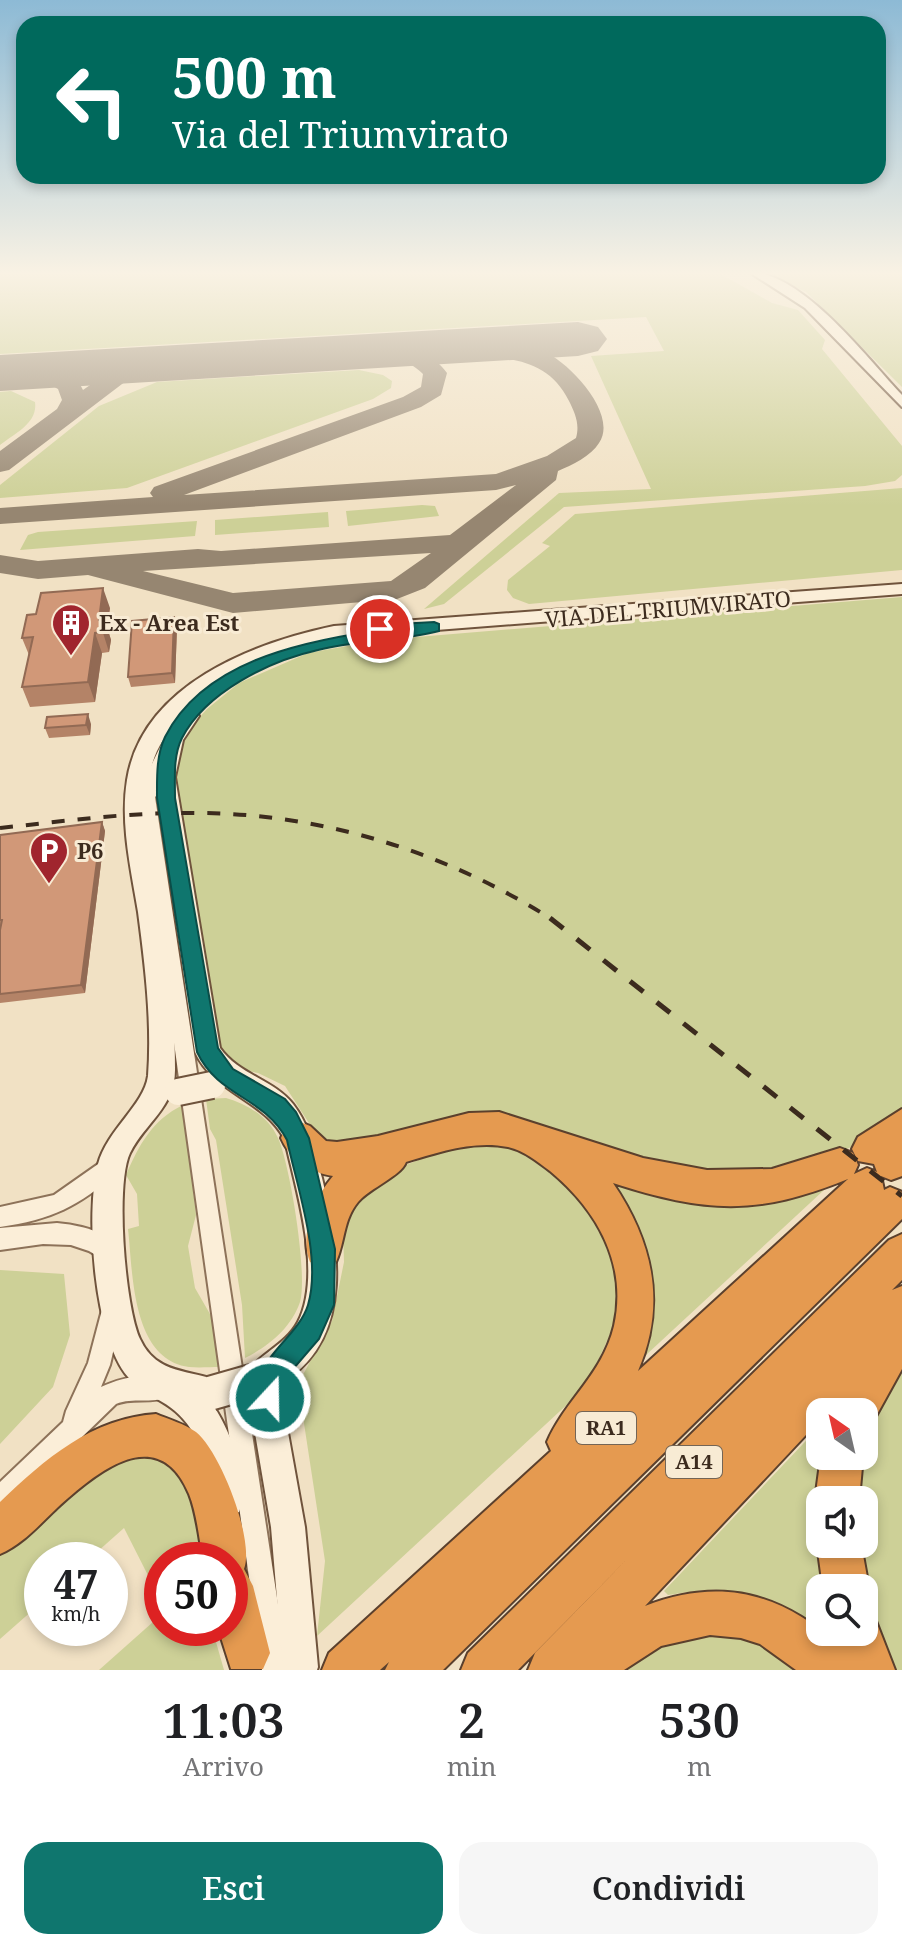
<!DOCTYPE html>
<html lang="it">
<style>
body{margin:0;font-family:"Noto Serif",serif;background:#f6f6f6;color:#202124;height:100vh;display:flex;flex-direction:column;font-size:30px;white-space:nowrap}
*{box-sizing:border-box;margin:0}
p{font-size:26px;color:#757577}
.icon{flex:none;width:44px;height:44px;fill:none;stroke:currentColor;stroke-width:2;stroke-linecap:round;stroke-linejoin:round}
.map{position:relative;height:1670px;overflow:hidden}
.details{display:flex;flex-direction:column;background:#fff;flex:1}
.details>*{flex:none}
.guide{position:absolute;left:16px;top:16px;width:870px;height:168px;border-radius:24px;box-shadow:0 4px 12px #0003;background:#00695c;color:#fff;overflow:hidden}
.needle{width:52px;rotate:326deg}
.fabs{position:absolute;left:806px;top:1398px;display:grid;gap:16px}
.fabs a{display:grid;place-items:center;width:72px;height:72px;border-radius:16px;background:#fff;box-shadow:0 4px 12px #0003;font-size:40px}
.speed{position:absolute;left:24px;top:1542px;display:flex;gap:16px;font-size:40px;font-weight:700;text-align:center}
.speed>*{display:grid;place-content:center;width:104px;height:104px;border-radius:50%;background:#fff;box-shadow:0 4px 12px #0003;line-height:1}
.speed small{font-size:20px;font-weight:400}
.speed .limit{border:12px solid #d22;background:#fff;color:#111}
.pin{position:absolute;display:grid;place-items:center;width:68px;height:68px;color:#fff;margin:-34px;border:4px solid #fff;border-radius:50%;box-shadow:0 2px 8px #0007}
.me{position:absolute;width:88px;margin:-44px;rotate:21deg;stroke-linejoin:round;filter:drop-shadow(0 0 6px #0008)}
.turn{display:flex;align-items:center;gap:28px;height:168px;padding:0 24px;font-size:36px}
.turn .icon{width:104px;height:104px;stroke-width:2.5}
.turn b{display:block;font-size:56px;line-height:68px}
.eta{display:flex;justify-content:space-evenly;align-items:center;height:136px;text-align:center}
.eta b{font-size:48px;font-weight:600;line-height:56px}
.action{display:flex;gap:16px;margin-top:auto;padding:16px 24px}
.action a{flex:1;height:92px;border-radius:24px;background:#0f766e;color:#fff;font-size:32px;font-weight:600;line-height:92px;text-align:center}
.action a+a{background:#f6f6f6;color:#202124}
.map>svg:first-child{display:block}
</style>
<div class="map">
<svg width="902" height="1670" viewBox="0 0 902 1670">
<rect width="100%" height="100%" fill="#f1e1c4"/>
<path fill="#cdd097" d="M0,272H717L772,303L798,310L825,340L822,349L902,446V475L895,481L865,486L564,507L444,604L424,609L559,493L651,489L591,356L664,351L646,317L0,354Z
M761,272L902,274V387L806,292Z
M359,370L383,375L392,381L391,388L373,399L127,488L0,498V485L99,406L157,382Z
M11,391L35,402C38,423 15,433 0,445V392Z
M902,488V570L529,604L513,598L507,590L508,580L550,546L542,543L575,514Z
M422,505L435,506L439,516L348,526L346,511Z
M328,512L329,527L215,535V520Z
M197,521L195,536L20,550L28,535L38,532Z
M902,597V1113L864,1141L793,1174L740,1182L591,1150L388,1138L330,1145L316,1134L285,1086L258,1073L232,1068L213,1047L177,820L174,756L188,730L207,709L239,683L308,653L381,640Z
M226,1098C247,1104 268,1116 278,1138C290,1164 308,1275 300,1302C291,1328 269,1346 245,1358L242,1305L216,1140L210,1129L206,1099Z
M183,1105L196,1215L188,1246L195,1288L214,1321L220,1367C210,1367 199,1368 189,1367C131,1359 133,1272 128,1229L139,1226L137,1194L126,1175C139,1145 152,1120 183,1105Z
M464,1141L515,1148L563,1173L612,1242L618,1317L586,1387L317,1636L325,1561L298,1384L332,1321L344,1262L343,1231L354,1196L382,1175Z
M587,1165L837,1178L646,1355L647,1276Z
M0,1270L64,1274L70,1335L53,1387L0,1444Z
M902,1354V1670H887L864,1600L853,1544H864V1500H851L856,1456H864V1424Z
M820,1426V1456H826C819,1508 818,1537 832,1588H820V1632H842L851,1663C812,1636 767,1593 719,1590C702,1589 685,1593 668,1595L664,1591Z
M127,1454C137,1455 150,1455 159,1458C198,1472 198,1527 203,1560H162V1603L124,1528L88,1560H42V1602L0,1639V1553L56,1500Z
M162,1614V1628H212L224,1670H99Z
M682,1628L755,1633L809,1670H609Z"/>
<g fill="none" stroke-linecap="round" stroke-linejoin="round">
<path fill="#968671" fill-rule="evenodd" d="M463,338C490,340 517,341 543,351C568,361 619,414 599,443C591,456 572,465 558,471L556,480L425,588L397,599L233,613L88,575L38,579L0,573V555L38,561L198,549L221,551L450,535L516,485L496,490L0,524V508L153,497L150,493L154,487L403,397L421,387L423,374C406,357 390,360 369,355L366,350L369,345C397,338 430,349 447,373L441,395L421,407L184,495L496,474L547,456L576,438C580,424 575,413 569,401C545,352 500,361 455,350L452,345ZM431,553L391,581L233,593L143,571Z
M166,356L178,363L174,368L126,381L9,470L0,472V451L57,409L62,400L58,389L45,382L7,377L3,372L7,367C29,361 73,366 83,390L110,371Z"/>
<path fill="#968671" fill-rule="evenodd" d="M578,322L598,327L607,339L598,351L578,356L0,391V355Z"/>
<defs>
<path id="street" d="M170,736L177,741L164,767L159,793L155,797L288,1670H262L137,779L140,775L147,774L165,737Z
M111,1155L118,1158L121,1165L118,1172C79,1206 51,1220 0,1227V1207L54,1195Z
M57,1223C78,1225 111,1231 120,1252L117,1260L109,1263L89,1251L71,1245L43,1244L0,1250V1228Z
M111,1303L119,1306L122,1314L110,1365L101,1387C122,1378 145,1371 168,1381L172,1389L168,1397C151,1404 133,1397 116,1404L9,1508L0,1511V1482L63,1422L66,1411L88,1363L103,1306Z"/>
<path id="secondary" d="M749,272C802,272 867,358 902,395V407L805,308Z
M902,584V594L334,638C281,649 225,670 187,710L196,711L199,716L183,740L175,777L220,1048C239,1075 273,1079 293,1104C310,1126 315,1152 322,1178C338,1244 354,1332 289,1378L287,1427L305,1527L318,1667L317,1670H283L271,1527L254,1427V1392L249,1390L244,1379C254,1355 285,1347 298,1322C323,1273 296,1191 285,1140C264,1099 214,1094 195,1052L155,777L163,740C128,794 158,888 167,949C172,988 175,1030 175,1070C175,1107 145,1123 130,1153C115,1184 125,1307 140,1339C157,1376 191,1369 222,1382L227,1393L222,1404L215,1408C231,1434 251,1482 239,1512L227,1517L215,1512C205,1488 208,1460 195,1436C174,1398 151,1403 128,1377C94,1338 85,1213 98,1164C107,1130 144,1105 148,1076C152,1022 145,965 138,912C131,870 120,823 127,780C142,685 253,643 334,626Z"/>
<path id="highway" d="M902,1109V1176L891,1180L881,1176L884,1190L890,1187L902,1192V1219L443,1670H385L389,1662L380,1670H322L329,1653L551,1451L547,1442C565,1400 602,1375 614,1326C628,1264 597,1210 550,1171C536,1161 525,1151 508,1147C474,1140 439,1152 406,1162C401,1176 370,1188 358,1202C343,1220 345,1242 336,1262L323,1268L310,1262C299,1235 315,1197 333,1176C309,1172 291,1161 281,1138L286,1126L298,1121L310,1126L326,1141L337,1142L378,1136L469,1113L499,1112L643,1158L707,1170L772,1169L840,1148L853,1153L858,1165L854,1174L867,1168L877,1172L874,1164L858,1161L852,1149L858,1137ZM848,1179L638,1371C667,1304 653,1242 613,1183C706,1213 757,1216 848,1179Z
M902,1234V1280L892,1290L902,1286V1369L870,1427L864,1429V1412H834L840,1399L828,1412H820V1420L645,1606C722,1576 782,1594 840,1646L835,1632H864V1611L874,1616L895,1670H796L760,1644L741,1638L710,1635L661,1646L624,1670H528L535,1653L641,1545L518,1670H461L468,1653L889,1240Z
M156,1414C168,1419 185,1424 196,1432C220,1451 255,1540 244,1569L253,1586L270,1653L263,1669H231L218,1628H230V1560H203C199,1538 197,1514 189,1494C158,1420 95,1473 57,1508C39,1525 23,1544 0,1554V1502C45,1459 92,1418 156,1414Z
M821,1456H863L859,1500H820V1511L815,1500Z
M820,1537V1544H861L869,1588L864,1599V1588H823L817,1544Z"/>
</defs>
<use href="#street" stroke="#8d7259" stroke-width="4"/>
<use href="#secondary" stroke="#6f533c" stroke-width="4"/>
<use href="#highway" stroke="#5b402d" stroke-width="4"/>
<use href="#street" fill="#fbeed8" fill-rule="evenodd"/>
<use href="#secondary" fill="#fbeed8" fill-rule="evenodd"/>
<use href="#highway" fill="#e59a50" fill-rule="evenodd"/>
<path stroke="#3c2b1e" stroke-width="4" stroke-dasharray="13 13" stroke-linecap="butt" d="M0,828C65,821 130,812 195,813C322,813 446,852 553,920"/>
<path stroke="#3c2b1e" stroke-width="5" stroke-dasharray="17 17" stroke-linecap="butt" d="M550,918L902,1196"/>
<defs>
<path id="secondary-bridge-far1" d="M178,1092L212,1085"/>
<path id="secondary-bridge" d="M211,1393L260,1379"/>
</defs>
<use href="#secondary-bridge-far1" stroke="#6f533c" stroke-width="30" stroke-linecap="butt"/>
<use href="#secondary-bridge" stroke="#6f533c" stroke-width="37" stroke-linecap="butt"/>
<use href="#secondary-bridge-far1" stroke="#fbeed8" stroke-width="26"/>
<use href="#secondary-bridge" stroke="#fbeed8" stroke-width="33"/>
</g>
<path fill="#b48367" d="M110,608L107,627L111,640L109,652L102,653L95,702L30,707L22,687L29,655L22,638L36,614Z
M177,627L175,683L131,687L128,677Z
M91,724L90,735L49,738L45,728Z
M102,822L105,831L85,993L0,1003V835Z"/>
<path fill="#926a54" d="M103,588L110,608L107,627L111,640L109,652L99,620Z
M174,617L177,627L175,683L172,673Z
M95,633L102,653L95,702L88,682Z
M88,714L91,724L90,735L86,725Z
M102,822L105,831L85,993L81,985Z"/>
<path fill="#d19878" stroke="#926a54" stroke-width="2" d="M103,588L99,620H104L103,632L95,633L88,682L22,687L33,637L22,638L27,615L36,614L41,593Z
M174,617L172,673L128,677L132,621Z
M88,714L86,725L45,728L47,717Z
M102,822L81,985L0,994V930L2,920H0V835Z"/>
<linearGradient id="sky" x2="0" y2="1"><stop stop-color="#8dbad5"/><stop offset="0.54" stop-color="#f9f2e4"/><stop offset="1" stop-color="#f9f2e4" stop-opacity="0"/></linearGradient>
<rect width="902" height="506" fill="url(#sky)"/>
<path fill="#0f766e" stroke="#0a4d48" stroke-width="2" d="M434,622L439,624V631C400,641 358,640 318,650C269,661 206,692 182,738C173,756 175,778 175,798L218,1048L233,1069L285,1099L296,1112L309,1138L335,1249L334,1305L319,1339L287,1376L279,1407L270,1411L260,1407C243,1364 297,1341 308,1305C322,1258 297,1187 287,1140C265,1097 218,1097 197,1052L157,798C157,778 156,756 165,737C203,662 300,642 374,631L375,626L380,625Z"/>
<defs>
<symbol id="building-pin" viewBox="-11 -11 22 30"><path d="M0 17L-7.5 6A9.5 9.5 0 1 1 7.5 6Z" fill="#a0252e" stroke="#f8ebd4"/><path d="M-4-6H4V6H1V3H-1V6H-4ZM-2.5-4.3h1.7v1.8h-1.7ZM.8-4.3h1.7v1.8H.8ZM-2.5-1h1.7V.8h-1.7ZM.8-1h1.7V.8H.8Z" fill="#fff"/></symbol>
<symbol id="parking-pin" viewBox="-11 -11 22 30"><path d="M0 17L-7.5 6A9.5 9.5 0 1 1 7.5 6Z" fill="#a0252e" stroke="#f8ebd4"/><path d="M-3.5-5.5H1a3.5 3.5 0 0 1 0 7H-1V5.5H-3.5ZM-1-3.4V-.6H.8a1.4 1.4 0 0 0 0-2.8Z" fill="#fff"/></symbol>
</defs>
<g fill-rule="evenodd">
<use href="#building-pin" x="49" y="601" width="44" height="60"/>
<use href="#parking-pin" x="27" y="829" width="44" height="60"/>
</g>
<g text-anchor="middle" stroke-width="6" stroke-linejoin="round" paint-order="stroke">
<g fill="#f8ebd4" stroke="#746555" stroke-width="2">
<rect x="576" y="1412" width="60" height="32" rx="6"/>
<rect x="666" y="1446" width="56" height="32" rx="6"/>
</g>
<g font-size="20" font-weight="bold" fill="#3c2b1e">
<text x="606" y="1435">RA1</text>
<text x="694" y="1469">A14</text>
</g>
<g font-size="22" fill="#3c2b1e" stroke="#f8ebd4">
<text transform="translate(668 609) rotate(-5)" y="8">VIA DEL TRIUMVIRATO</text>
</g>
<g font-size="22" font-weight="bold" fill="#3c2b1e" stroke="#f8ebd4" text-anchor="start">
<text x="99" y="631">Ex - Area Est</text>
<text x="77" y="859">P6</text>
</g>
</g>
</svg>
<div class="fabs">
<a><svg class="needle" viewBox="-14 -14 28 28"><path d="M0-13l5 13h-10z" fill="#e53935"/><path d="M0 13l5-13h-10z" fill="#757577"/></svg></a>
<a><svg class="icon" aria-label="sound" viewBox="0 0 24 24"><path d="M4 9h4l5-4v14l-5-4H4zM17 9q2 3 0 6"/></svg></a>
<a><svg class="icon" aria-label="search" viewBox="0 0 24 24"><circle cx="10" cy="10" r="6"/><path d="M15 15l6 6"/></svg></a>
</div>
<div class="speed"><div>47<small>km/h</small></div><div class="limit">50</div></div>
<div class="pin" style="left:380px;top:629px;background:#d93025"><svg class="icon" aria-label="arrive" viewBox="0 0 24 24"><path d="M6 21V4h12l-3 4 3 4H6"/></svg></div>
<svg class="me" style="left:270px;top:1398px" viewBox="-20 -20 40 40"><circle r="17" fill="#0f766e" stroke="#fff" stroke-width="3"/><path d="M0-11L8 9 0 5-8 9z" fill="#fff"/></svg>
<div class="guide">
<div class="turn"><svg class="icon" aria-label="left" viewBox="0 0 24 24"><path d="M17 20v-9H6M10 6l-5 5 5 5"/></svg><div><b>500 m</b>Via del Triumvirato</div></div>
</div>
</div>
<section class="details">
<div class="eta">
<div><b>11:03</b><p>Arrivo</p></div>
<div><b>2</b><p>min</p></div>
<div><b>530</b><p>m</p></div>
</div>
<div class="action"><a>Esci</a><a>Condividi</a></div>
</section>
